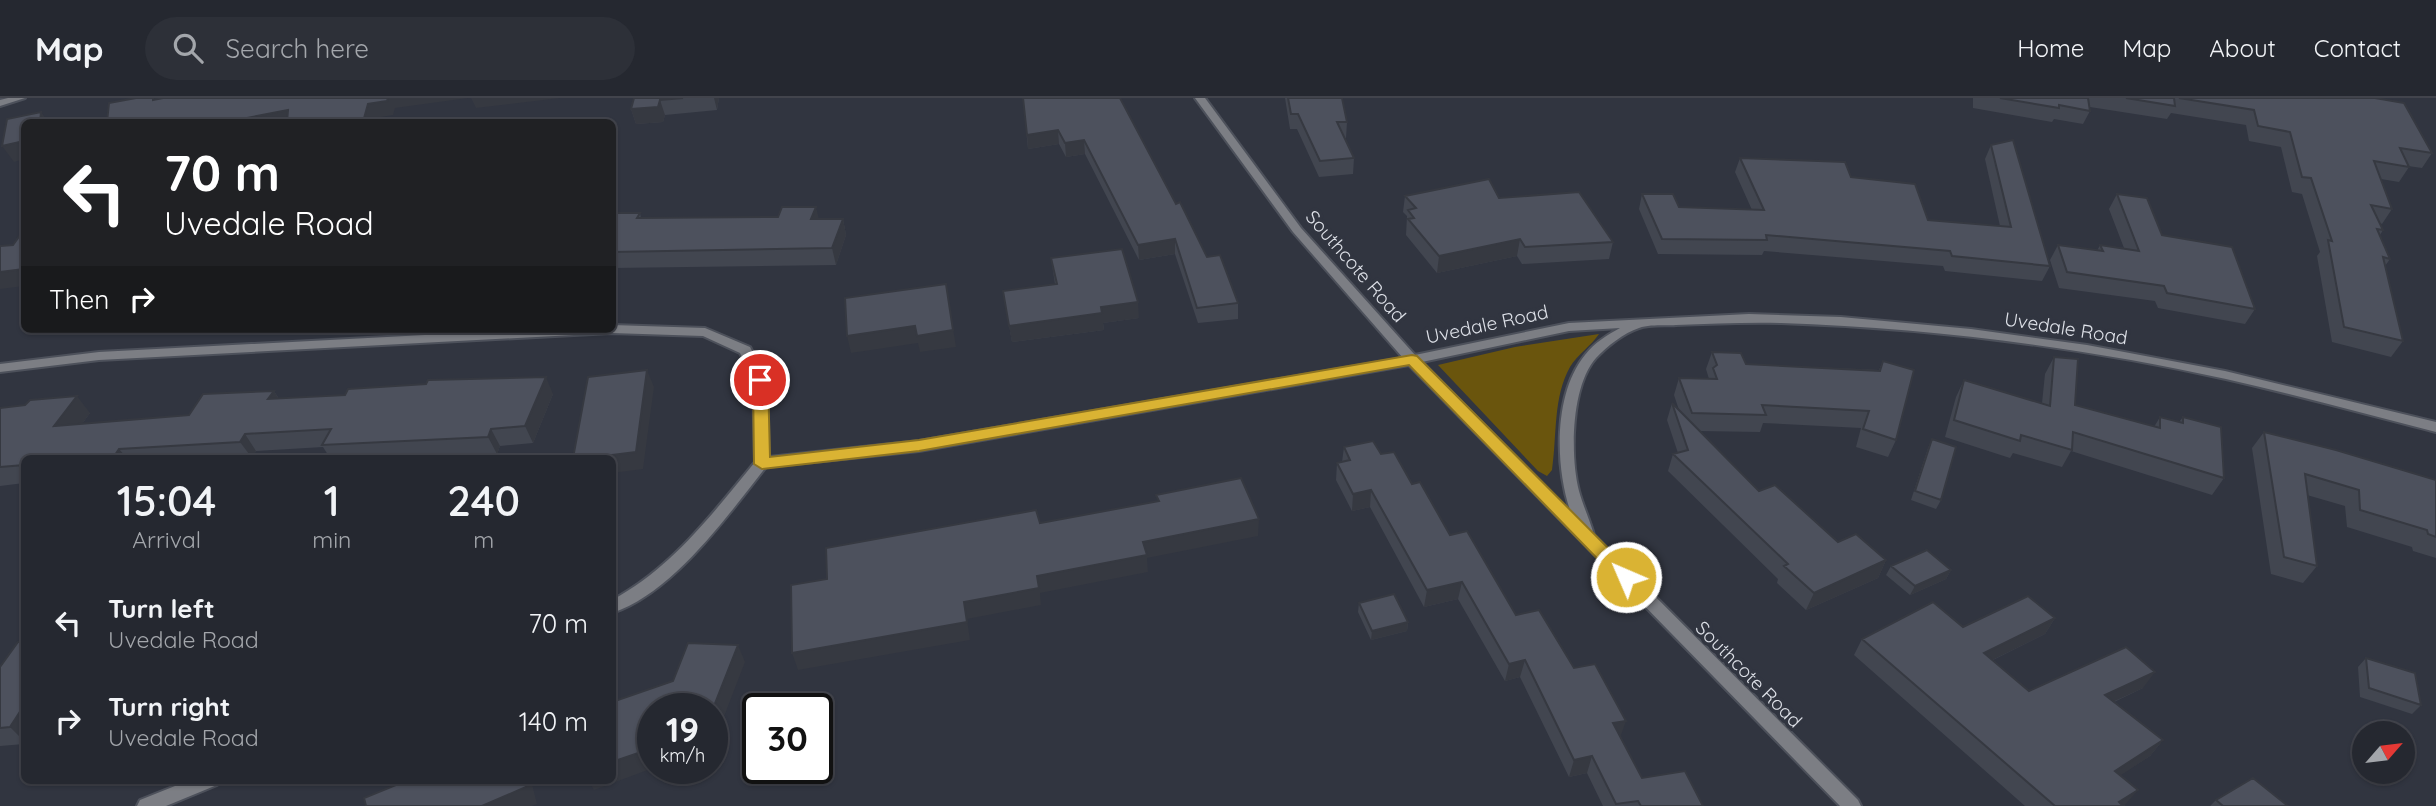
<!DOCTYPE html>
<style>
body{margin:0;font-family:Quicksand,sans-serif;background:#2d3038;color:#f1f3f6;height:100vh;display:flex;flex-direction:column;font-size:26px;white-space:nowrap}
*{box-sizing:border-box;margin:0}
p{font-size:23px;color:#a3a6ab}
.icon{flex:none;width:38px;height:38px;fill:none;stroke:currentColor;stroke-width:2;stroke-linecap:round;stroke-linejoin:round}
.map{position:relative;flex:1;overflow:hidden}
.sheet{position:absolute;left:21px;top:357px;width:595px;height:329px;display:flex;flex-direction:column;background:#252830;border-radius:10px;box-shadow:0 2px 5px #0004,0 0 0 2px #42444c}
.sheet>*{flex:none}
.banner{position:absolute;left:21px;top:21px;width:595px;height:214px;border-radius:10px;box-shadow:0 2px 5px #0004,0 0 0 2px #42444c;background:#202124;color:#fff;overflow:hidden}
.needle{width:46px;rotate:62deg}
.tools{position:absolute;left:2352px;top:623px;display:grid;gap:14px}
.tools a{display:grid;place-items:center;width:63px;height:63px;border-radius:50%;background:#252830;box-shadow:0 2px 5px #0004,0 0 0 2px #42444c;font-size:35px}
.speed{position:absolute;left:637px;top:595px;display:flex;gap:14px;font-size:35px;font-weight:700;text-align:center}
.speed>*{display:grid;place-content:center;width:91px;height:91px;border-radius:50%;background:#252830;box-shadow:0 2px 5px #0004,0 0 0 2px #42444c;line-height:1}
.speed small{font-size:18px;font-weight:400}
.speed .limit{border:4px solid #111;border-radius:10px;background:#fff;color:#111}
.pin{position:absolute;display:grid;place-items:center;width:60px;height:60px;color:#fff;margin:-30px;border:4px solid #fff;border-radius:50%;box-shadow:0 2px 7px #0007}
.me{position:absolute;width:77px;margin:-38px;rotate:315deg;stroke-linejoin:round;filter:drop-shadow(0 0 5px #0008)}
.turn{display:flex;align-items:center;gap:24px;height:147px;padding:0 28px;font-size:32px}
.turn .icon{width:91px;height:91px;stroke-width:2.5}
.turn b{display:block;font-size:49px;line-height:60px}
.then{display:flex;align-items:center;height:66px;padding:0 28px;background:#0003;gap:14px;font-size:26px}
.eta{display:flex;justify-content:space-evenly;align-items:center;height:119px;text-align:center}
.eta b{font-size:42px;font-weight:600;line-height:49px}
ul{padding:0;list-style:none}
li{display:flex;align-items:center;gap:21px;height:98px;padding:0 28px}
li div{flex:1}
li b{display:block;font-size:26px}
li em{font-style:normal}
header{display:flex;align-items:center;gap:42px;box-sizing:border-box;height:98px;padding:0 35px;background:#252830;border-bottom:2px solid #42444c}
header strong{font-size:33px}
nav{display:flex;gap:38px;margin-inline-start:auto;font-size:24px}
.search{width:490px;height:63px;background:#2d3038;display:flex;align-items:center;gap:18px;box-sizing:border-box;padding:0 24px;border-radius:38px;color:#a3a6ab;font-size:26px}
.map>svg:first-child{display:block}
</style>
<header>
<strong>Map</strong>
<div class="search"><svg class="icon" aria-label="search" viewBox="0 0 24 24"><circle cx="10" cy="10" r="6"/><path d="M15 15l6 6"/></svg>Search here</div>
<nav><a>Home</a><a>Map</a><a>About</a><a>Contact</a></nav>
</header>
<div class="map">
<svg width="2436" height="708" viewBox="0 0 2436 708">
<rect width="100%" height="100%" fill="#313540"/>
<path fill="#6a550d" d="M1599,236C1591,248 1578,256 1570,269C1553,299 1557,338 1552,372L1547,378L1538,373L1438,267L1515,249Z"/>
<g fill="none" stroke-linecap="round" stroke-linejoin="round">
<defs>
<path id="minor" d="M8,0H25L0,8V2Z
M1195,0H1205L1301,130L1415,257L1569,225L1749,216L1841,219L1971,231L2087,247L2225,273L2436,324V334C2366,316 2296,297 2226,281C2081,249 1930,230 1781,225C1746,224 1711,226 1676,227C1665,228 1650,226 1639,230C1624,235 1607,248 1596,260C1571,288 1570,358 1579,393C1583,408 1590,422 1594,437L1858,702L1861,708H1840L1409,267L919,353L766,369C728,417 673,495 612,515V502C672,470 713,415 755,364L753,282L740,255L703,238L612,235L99,262L0,274V266L99,254L538,231H612V227L705,230L750,249L767,282L769,359L919,343L1403,260L1293,134ZM1620,230C1607,237 1594,245 1585,257C1553,296 1555,370 1571,415L1422,264L1569,233Z
M190,682H220L217,687L166,708H137L140,702Z"/>
</defs>
<use href="#minor" stroke="#4d515b" stroke-width="4"/>
<use href="#minor" fill="#7c7e84" fill-rule="evenodd"/>
</g>
<path fill="#424650" d="M634,0H719L717,12L665,17L663,24L636,26L631,11Z
M1023,0L1176,106L1207,159L1238,205V221L1198,225L1175,156L1139,162L1085,56L1066,59L1059,46L1028,51Z
M1285,0H1342L1347,24L1346,40H1344L1354,60L1353,76L1319,79L1297,31H1290Z
M1973,0H2375L2432,55L2422,70L2408,68L2409,69L2399,84L2381,81L2392,111L2382,126L2380,125L2383,132L2380,137L2390,161L2385,168L2403,243L2391,259L2332,244L2317,158L2320,154L2302,96L2292,94L2281,49L2249,43L2246,27L2171,15L2167,21L2090,9V13L2083,26L2054,21L2052,24L1973,10Z
M1991,47L2050,168L2042,183L1945,173L1943,168L1764,153L1762,157L1658,156L1639,111L1642,96L1679,109L1752,112L1735,74L1740,60L1851,79L1928,122L2000,128L1985,61Z
M2117,96L2162,137L2255,211L2245,226L2158,210L2155,203L2059,190L2050,162L2058,147L2097,153L2100,147L2124,150L2109,111Z
M1405,98L1499,100L1613,144L1609,161L1522,166L1517,158L1437,175L1406,137L1407,118L1403,114Z
M612,115H640L641,120L843,121L846,137L836,167L612,170Z
M1051,160L1139,220L1103,225L1104,232L1012,244L1003,193L1055,186Z
M1712,254L1746,266L1879,272L1883,263L1896,342L1888,359L1856,349L1861,330L1763,325L1760,334L1699,333L1759,393L1838,444L1886,462L1878,480L1806,512L1777,485L1778,481L1668,373L1673,356L1678,355L1667,322L1672,305L1679,312L1674,297L1679,280L1709,281L1706,271Z
M2054,259L2075,307L2154,329L2160,319L2179,324L2183,319L2224,380L2212,397L2071,353L2062,369L2013,355L2010,360L1945,339L1956,299L1964,282L2042,305L2045,276Z
M274,293L279,301L553,296L533,345L500,348L497,356L409,360H330L323,349L256,353L252,360H24V385L0,388V310L90,315L82,326L189,317Z
M2264,334L2436,382V460L2413,453L2412,449L2347,429L2345,408L2307,397L2317,468L2303,485L2271,476L2252,350Z
M1932,341L1941,402L1936,411L1911,402L1928,350Z
M1344,349L1381,356L1412,386L1450,437L1516,517L1574,570L1620,639L1642,680L1703,708H1603L1587,675L1569,679L1520,579L1505,583L1458,501L1424,509L1370,409L1352,413L1336,382L1337,365L1342,364Z
M1891,468L1951,472L1946,481L1910,497L1886,477Z
M1359,505L1408,524L1407,533L1371,542L1358,514Z
M2055,520L2045,536L1993,562L2029,593L2143,590L2114,604L2163,642L2150,658L2120,677L2125,707L2124,708H2025L1854,557L1862,541L1963,529Z
M24,543V646L0,648V569Z
M2366,560L2421,607L2412,616L2360,599L2358,569Z
M2216,702L2288,708H2210Z"/>
<path fill="#363941" d="M388,0H468L395,10L393,17L375,20L373,24H361L368,6Z
M471,0H560L476,10Z
M714,0H719L717,12Z
M660,2L665,17L663,24L636,26L631,11Z
M288,12L295,24H226Z
M41,14L48,24H40Z
M1058,32L1059,46L1028,51L1027,37Z
M1084,42L1085,56L1066,59L1065,45Z
M24,43V61L14,64L2,48Z
M816,109L820,125L811,121Z
M843,121L846,137L836,167L832,150Z
M1175,141V156L1139,162L1138,147Z
M1520,141L1517,158L1437,175L1439,158Z
M24,171V188L0,191V174Z
M946,186L956,249L920,254L918,245L851,255L847,238Z
M1138,204L1139,220L1103,225L1104,232L1012,244L1009,228L1101,209Z
M647,272L654,289L643,371L612,375V360H588Z
M546,279L553,296L533,345L525,328Z
M274,293L284,310L268,301Z
M77,298L90,315L68,345L54,328Z
M491,331L500,348L497,356L488,339Z
M245,336L256,353L252,360L240,344Z
M119,351L127,360H113Z
M1371,392L1370,409L1352,413L1353,396Z
M1259,421L1258,438L1147,460L1148,474L1040,495L1041,507L967,521L970,542L798,572L792,555L964,504L1037,478L1143,444Z
M1886,462L1878,480L1806,512L1814,495Z
M1951,472L1946,481L1910,497L1915,488Z
M1462,484L1458,501L1424,509L1427,492Z
M2055,520L2045,536L1974,571L1984,555Z
M1408,524L1407,533L1371,542L1372,533Z
M738,547L745,564L713,647H712V613Z
M1525,562L1520,579L1505,583L1509,566Z
M2155,574L2143,590L2093,613L2105,597Z
M23,609L24,611V643L10,629Z
M1626,623L1620,640L1613,625Z
M2163,642L2150,658L2103,689L2115,673Z
M653,650V670L594,692L588,682H612V664Z
M1592,658L1587,675L1569,679L1574,662Z
M525,682H531L537,706L532,708H482Z
M2138,692L2124,708L2119,704Z"/>
<path fill="#4d515d" stroke="#363941" stroke-width="2" d="M136,0H153V2L163,0H388L387,3L368,6L363,24H287L288,12L226,24H107L109,5Z
M634,0H683L660,2L658,9L631,11Z
M1023,0H1120L1176,106L1180,104L1207,159L1220,157L1238,205L1197,210L1175,141L1138,147L1084,42L1065,45L1058,32L1027,37Z
M1288,0H1342L1347,24H1337L1354,60L1320,63L1298,16H1291Z
M2000,0H2088L2090,13L2059,7V10Z
M2126,0H2174L2175,8Z
M2179,0H2375L2404,5L2432,55L2400,50L2409,69L2374,63L2392,111L2371,107L2383,132L2377,131L2390,161L2383,159L2403,243L2344,229L2328,142L2332,143L2311,80L2302,79L2290,34L2258,28L2254,12Z
M41,14L40,24H24V43L2,48L7,21Z
M2013,42L2050,168L1952,158L1950,153L1766,137L1767,142L1662,141L1642,96H1673L1679,109L1764,112L1740,60L1845,64L1851,79L1915,86L1928,122L2011,129L1991,47Z
M1489,81L1499,100L1579,94L1613,144L1525,149L1520,141L1439,158L1408,121L1414,120L1408,112L1416,110L1405,98Z
M2117,96L2147,100L2162,137L2232,149L2255,211L2167,195L2164,188L2067,174L2058,147L2103,153L2100,147L2139,153Z
M782,109H816L811,121H843L832,150L612,154V115H640L637,120L778,119Z
M23,133H24V171L0,174V148L13,147Z
M1122,151L1138,204L1101,209L1102,215L1009,228L1003,193L1057,186L1051,160Z
M946,186L953,232L917,238L915,228L847,238L845,200Z
M1712,254L1741,255L1746,266L1880,273L1883,263L1914,272L1896,342L1863,331L1869,313L1762,307L1766,317L1692,315L1679,280L1717,281L1713,270L1717,267Z
M2054,259L2078,261L2075,307L2160,330V319L2183,325V319L2221,329L2224,380L2073,334L2072,352L2021,337L2020,343L1954,322L1964,282L2050,308Z
M647,272L636,354L588,360H573L588,279Z
M546,279L525,328L491,331L488,339L322,347L331,331L245,336L240,344L119,351L113,360H24V367L0,369V310L25,307L30,302L77,298L54,328L189,317L203,296L274,293L268,301L345,297L348,291L426,286L428,282Z
M1672,305L1759,393L1775,387L1838,444L1856,436L1886,462L1814,495L1784,468L1788,466L1673,356L1688,352Z
M2264,334L2336,352L2436,382V439L2428,436L2427,432L2360,412L2359,392L2305,376L2317,468L2284,459Z
M1932,341L1956,349L1941,402L1915,393Z
M1373,343L1381,356L1394,354L1412,386L1420,384L1450,437L1467,433L1516,517L1539,512L1574,570L1595,566L1626,623L1613,625L1642,680L1685,673L1703,708H1641L1638,703L1616,706L1592,658L1574,662L1525,562L1509,566L1462,484L1427,492L1371,392L1353,396L1337,365L1350,362L1344,349Z
M1241,380L1259,421L1143,444L1147,457L1037,478L1039,490L964,504L967,524L792,555L791,487L827,481L826,450L1036,412L1040,425L1159,403L1156,397Z
M1927,452L1951,472L1915,488L1891,468Z
M1394,496L1408,524L1372,533L1359,505Z
M2028,498L2055,520L1984,555L2029,593L2126,549L2155,574L2105,597L2163,642L2115,673L2138,692L2119,704L2123,708H2055L1862,541L1933,504L1963,529Z
M24,543V609H23L10,629L0,630V569L18,544Z
M688,545L738,547L712,613V611H653V650L612,664V604L673,583Z
M2366,560L2415,575L2421,607L2369,590Z
M2253,680L2288,708H2223L2216,702Z
M408,682H525L526,689L482,708H366L364,700Z"/>
<path fill="#dab333" stroke="#8e7421" stroke-width="2" d="M1412,257L1417,258L1633,475L1635,479L1633,484H1620L1409,267L919,353L762,371L754,366L753,282L760,277L768,282L770,359L919,342Z"/>
<g text-anchor="middle" stroke-width="7" stroke-linejoin="round" paint-order="stroke">
<g font-size="19" fill="#dee1e8" stroke="#313540">
<text transform="translate(1356 168) rotate(49)" y="7">Southcote Road</text>
<text transform="translate(1487 226) rotate(-12)" y="7">Uvedale Road</text>
<text transform="translate(2066 230) rotate(9)" y="7">Uvedale Road</text>
<text transform="translate(1749 576) rotate(45)" y="7">Southcote Road</text>
</g>
</g>
</svg>
<div class="tools">
<a><svg class="needle" viewBox="-14 -14 28 28"><path d="M0-13l5 13h-10z" fill="#e53935"/><path d="M0 13l5-13h-10z" fill="#a3a6ab"/></svg></a>
</div>
<div class="speed"><div>19<small>km/h</small></div><div class="limit">30</div></div>
<div class="pin" style="left:760px;top:282px;background:#d93025"><svg class="icon" aria-label="arrive" viewBox="0 0 24 24"><path d="M6 21V4h12l-3 4 3 4H6"/></svg></div>
<svg class="me" style="left:1626px;top:479px" viewBox="-20 -20 40 40"><circle r="17" fill="#dab333" stroke="#fff" stroke-width="3"/><path d="M0-11L8 9 0 5-8 9z" fill="#fff"/></svg>
<div class="banner">
<div class="turn"><svg class="icon" aria-label="left" viewBox="0 0 24 24"><path d="M17 20v-9H6M10 6l-5 5 5 5"/></svg><div><b>70 m</b>Uvedale Road</div></div>
<div class="then">Then<svg class="icon" aria-label="right" viewBox="0 0 24 24"><path d="M7 20v-9h11M14 6l5 5-5 5"/></svg></div>
</div>
<section class="sheet">
<div class="eta">
<div><b>15:04</b><p>Arrival</p></div>
<div><b>1</b><p>min</p></div>
<div><b>240</b><p>m</p></div>
</div>
<ul>
<li><svg class="icon" aria-label="left" viewBox="0 0 24 24"><path d="M17 20v-9H6M10 6l-5 5 5 5"/></svg><div><b>Turn left</b><p>Uvedale Road</p></div><em>70 m</em></li>
<li><svg class="icon" aria-label="right" viewBox="0 0 24 24"><path d="M7 20v-9h11M14 6l5 5-5 5"/></svg><div><b>Turn right</b><p>Uvedale Road</p></div><em>140 m</em></li>
</ul>
</section>
</div>
